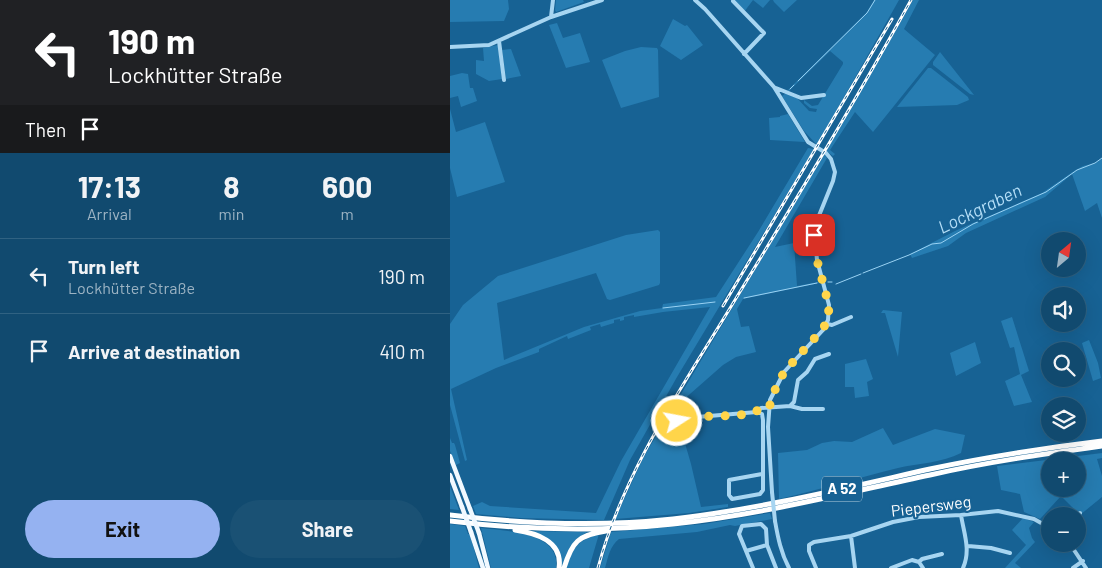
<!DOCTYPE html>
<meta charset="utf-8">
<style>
body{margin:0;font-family:Barlow,sans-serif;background:#1a5174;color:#f1f3f6;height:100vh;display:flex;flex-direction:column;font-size:19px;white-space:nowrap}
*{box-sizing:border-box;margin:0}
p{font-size:16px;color:#9cb3c3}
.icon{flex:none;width:28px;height:28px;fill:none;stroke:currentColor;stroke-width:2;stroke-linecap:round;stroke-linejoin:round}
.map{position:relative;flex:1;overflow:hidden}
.details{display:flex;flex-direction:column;background:#114a6f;width:450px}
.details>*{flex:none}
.hud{background:#202124;color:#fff;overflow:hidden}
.needle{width:32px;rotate:29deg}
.tools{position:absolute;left:591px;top:232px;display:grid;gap:10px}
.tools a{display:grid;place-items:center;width:45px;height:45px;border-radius:50%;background:#114a6f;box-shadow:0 5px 20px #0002,0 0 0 1px #306282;font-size:25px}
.pin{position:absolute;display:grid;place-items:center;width:42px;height:42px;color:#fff;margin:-21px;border-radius:10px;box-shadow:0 2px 8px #0006}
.me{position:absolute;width:55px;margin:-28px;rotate:79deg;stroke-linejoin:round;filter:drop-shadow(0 0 4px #0008)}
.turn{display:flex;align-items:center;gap:18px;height:105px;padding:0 25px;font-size:22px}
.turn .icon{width:65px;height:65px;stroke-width:2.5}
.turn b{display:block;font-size:35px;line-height:42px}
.then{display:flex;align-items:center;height:48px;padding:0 25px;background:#0003;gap:10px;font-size:19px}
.eta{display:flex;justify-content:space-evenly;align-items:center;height:85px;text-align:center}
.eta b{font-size:30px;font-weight:700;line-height:35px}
.primary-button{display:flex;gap:10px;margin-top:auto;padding:10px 25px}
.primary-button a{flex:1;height:58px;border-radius:30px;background:#95b2f1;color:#111;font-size:20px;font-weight:700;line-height:58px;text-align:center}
.primary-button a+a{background:#1a5174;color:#f1f3f6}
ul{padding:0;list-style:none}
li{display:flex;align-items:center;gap:15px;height:75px;padding:0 25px;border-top:1px solid #306282}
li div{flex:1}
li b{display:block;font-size:19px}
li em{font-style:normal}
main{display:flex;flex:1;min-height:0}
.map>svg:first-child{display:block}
</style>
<main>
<section class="details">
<div class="hud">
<div class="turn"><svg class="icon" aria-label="left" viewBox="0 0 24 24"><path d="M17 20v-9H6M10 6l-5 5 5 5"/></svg><div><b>190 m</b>Lockhütter Straße</div></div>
<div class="then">Then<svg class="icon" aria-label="arrive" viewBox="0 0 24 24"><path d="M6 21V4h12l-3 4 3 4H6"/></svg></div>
</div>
<div class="eta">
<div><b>17:13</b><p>Arrival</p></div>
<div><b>8</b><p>min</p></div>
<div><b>600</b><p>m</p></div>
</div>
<ul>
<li><svg class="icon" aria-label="left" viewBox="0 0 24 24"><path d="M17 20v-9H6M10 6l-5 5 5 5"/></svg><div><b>Turn left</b><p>Lockhütter Straße</p></div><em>190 m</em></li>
<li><svg class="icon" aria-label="arrive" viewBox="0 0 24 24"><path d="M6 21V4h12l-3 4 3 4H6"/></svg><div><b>Arrive at destination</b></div><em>410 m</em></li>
</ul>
<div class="primary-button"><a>Exit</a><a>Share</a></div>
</section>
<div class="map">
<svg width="652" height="568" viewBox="0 0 652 568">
<rect width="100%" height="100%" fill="#176294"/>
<path fill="#267cb1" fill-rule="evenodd" d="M0,0H58L59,9L54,21L0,22Z
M106,0H133L134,2L106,12L105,10Z
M283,0H320L313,8L303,0L294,12Z
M323,0H347L334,12L324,2Z
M424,0H449L367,145L354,131L332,96L336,93L347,98L359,111L366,112L367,109L360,108L354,103V100L362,106L368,105L393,64V62L380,51L339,91H337L417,12Z
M463,0H469L454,29L485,55L423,132L405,112L380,150L385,154L383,156L376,151Z
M223,19L235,26L237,25L253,45L231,60L210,46Z
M107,23L113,38L130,33L140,62L116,68L99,25Z
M48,45L52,79L39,81L26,74V60L34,61L33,48Z
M191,47L207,48L208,50L209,97L171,108L152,60L175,51Z
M61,49L71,76L56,79L52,50Z
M490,52L524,95L520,94L483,65V62Z
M478,68H481L518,97L519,100L507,105L447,107Z
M12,73L18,74L20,88H23L27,101L11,107L8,96L0,98V76Z
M0,109L6,132L35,122L55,182L7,197L0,168Z
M338,114L355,142L320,140L319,118L330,117V116Z
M358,148L364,149L227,377L180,460L154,520L71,518L26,514L23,506L32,502L40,506L146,513L171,461L260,307L213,312L184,317V315L174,317V320L170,321V319L164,320V323L151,327L150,324L140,327L141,330L118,339L117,336L89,349V352L46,368L1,389L17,460L15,461L0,405V324L13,305L48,276L176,235L208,230L210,232V283L209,285L160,300L157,299L146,273L47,303L54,360L134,327L190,311L212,308L213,304L266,297L308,232Z
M374,154L377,158L325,247L344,243L347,286L368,282L369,283L293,299L287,309L291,327L299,326L306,352L286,357L273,365L232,401L217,426H230L241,464L251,507L278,504V507L239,513L165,519L193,458Z
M652,158V218L647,203L635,211L622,174L595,197L516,233L498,246L462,258L460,254L507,230L592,193L624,171L633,166L645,163Z
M433,310L452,312L448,357L435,313H431Z
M562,317L579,371L571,375L582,402L564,406L555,381L570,374L564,347L560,348L551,321Z
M639,340L648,363L651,378L643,381L632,343Z
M525,342L531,363L506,376L500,353Z
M416,359L423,379L417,382L419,396L405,398L404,387H395V364Z
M433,428L443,445L485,429L515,435L511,453C492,463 469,463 448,468C408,478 369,490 329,499L328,453L357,450L372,443L384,441L402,442Z
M0,438L2,443H4L5,445L10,463L6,465L0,451Z
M652,453V458L647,459L652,476V497L630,515L611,496L590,519L574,512L570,494L551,490L547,466ZM600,461H628V489H600Z
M0,486L9,510L0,509Z
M320,513L322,519L285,526L280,525L247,532L169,539C160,546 158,557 155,568H150L161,532L254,524Z
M573,518L584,522L579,528L582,538L585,542L565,563L571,568H555L576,545L562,530Z
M0,524L15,526L18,534H20L29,568H0Z
M31,528C57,531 111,532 106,568H41Z
M81,531L137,532L125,540L112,568H110L108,550Z
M149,534L139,568H116C125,545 126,542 149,534Z"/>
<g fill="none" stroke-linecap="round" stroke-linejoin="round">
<path stroke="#9ad2f3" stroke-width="1" d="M348,81L417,13L425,0
M340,89L344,85
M413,273L459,255L482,244L491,243L523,224L596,192L627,170L645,163L652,158
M378,282H382
M386,284L411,274
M294,298L367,283
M213,308L265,302"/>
<path stroke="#a7d5f1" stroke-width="4" d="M245,0L255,9L324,87L358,142L376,153L381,159L385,172L383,181L364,228L367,260L379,305L378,320L373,330L334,372L320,400L318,427L322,492
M283,1L314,33L294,54
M101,17L103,0
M49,41L54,80
M0,47L39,45L101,17L152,0
M326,88L351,98L374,95
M377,324L382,325L401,317
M340,406L352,409H373
M307,412L312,414L313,420V490L310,494L282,499L279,495V480L312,474
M227,421L235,418L307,412L311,408L340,406L344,402L348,380L357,372L365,359L379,354
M511,515C514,534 521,550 513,568
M627,516L630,513
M325,521C328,538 331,553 339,568
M401,536L405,568
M620,544L636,568
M518,546L541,548L560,553
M296,551L317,545
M469,562L472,559L492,554
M303,568L289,534L292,526L311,524L316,529L317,545L326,568
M366,568L359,551V545L364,542L401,536L443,522L469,517L511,515L548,511L584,519L600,528
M441,568L462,560L469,562L473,568
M623,568L633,561"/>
<path stroke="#f1f9ff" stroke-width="4.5" d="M0,456L20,509
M0,475L12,507
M21,532L33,568
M29,533L38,568"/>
<path stroke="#fff" stroke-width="5" d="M0,515C74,524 149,527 223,519C310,509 395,488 480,469C537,457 594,448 652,441
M0,521C74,530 149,532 223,524C310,515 395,493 480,475C537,462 594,454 652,446
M65,530C86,533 113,541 109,568
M114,568C122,542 128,535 156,531"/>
<defs>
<path id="rail" d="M273,306L442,19
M148,568C174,470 233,386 285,300C345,201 405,102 461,0"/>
</defs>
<use href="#rail" stroke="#fff" stroke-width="3"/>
<use href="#rail" stroke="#176294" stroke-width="1" stroke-dasharray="4" stroke-linecap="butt"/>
<path stroke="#a7d5f1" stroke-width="4" d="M322,492L325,521"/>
<path stroke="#f1f9ff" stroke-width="4.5" d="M12,507L21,532
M20,509L29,533"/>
</g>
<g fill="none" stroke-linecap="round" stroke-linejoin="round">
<path stroke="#ffd54a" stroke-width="9" stroke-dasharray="0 16.2" d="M227,421C247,412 297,421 311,408H319L324,392L334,372L372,330L378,320L379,306L367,260L364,235"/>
</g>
<g text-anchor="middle" stroke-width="4.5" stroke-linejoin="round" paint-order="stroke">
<rect fill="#176294" stroke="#b9d0df" stroke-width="1" x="372" y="476.5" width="40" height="25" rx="4"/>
<g font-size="15" font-weight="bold" fill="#fff">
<text x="392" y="494">A 52</text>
</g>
<g font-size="16" fill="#fff" stroke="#176294">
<text transform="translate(481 506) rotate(-7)" y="6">Piepersweg</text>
</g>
<g font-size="18" font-style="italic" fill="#b4def7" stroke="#176294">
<text transform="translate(530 209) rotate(-26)" y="6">Lockgraben</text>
</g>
</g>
</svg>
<div class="tools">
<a><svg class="needle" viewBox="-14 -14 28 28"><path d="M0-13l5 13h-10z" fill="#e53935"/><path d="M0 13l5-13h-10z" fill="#9cb3c3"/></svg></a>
<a><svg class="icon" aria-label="sound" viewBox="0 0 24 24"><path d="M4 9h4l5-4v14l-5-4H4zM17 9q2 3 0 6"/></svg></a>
<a><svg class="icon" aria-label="search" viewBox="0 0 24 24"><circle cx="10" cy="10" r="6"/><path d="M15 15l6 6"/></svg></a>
<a><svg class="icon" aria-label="layers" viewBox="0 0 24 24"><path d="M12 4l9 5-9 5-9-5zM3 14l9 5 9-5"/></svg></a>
<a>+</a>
<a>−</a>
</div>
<div class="pin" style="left:364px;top:235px;background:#d93025"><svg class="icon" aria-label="arrive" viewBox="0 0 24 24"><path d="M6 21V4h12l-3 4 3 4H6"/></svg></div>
<svg class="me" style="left:227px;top:421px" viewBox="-20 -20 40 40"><circle r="17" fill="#ffd54a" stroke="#fff" stroke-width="3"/><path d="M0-11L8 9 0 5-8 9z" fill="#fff"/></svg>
</div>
</main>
